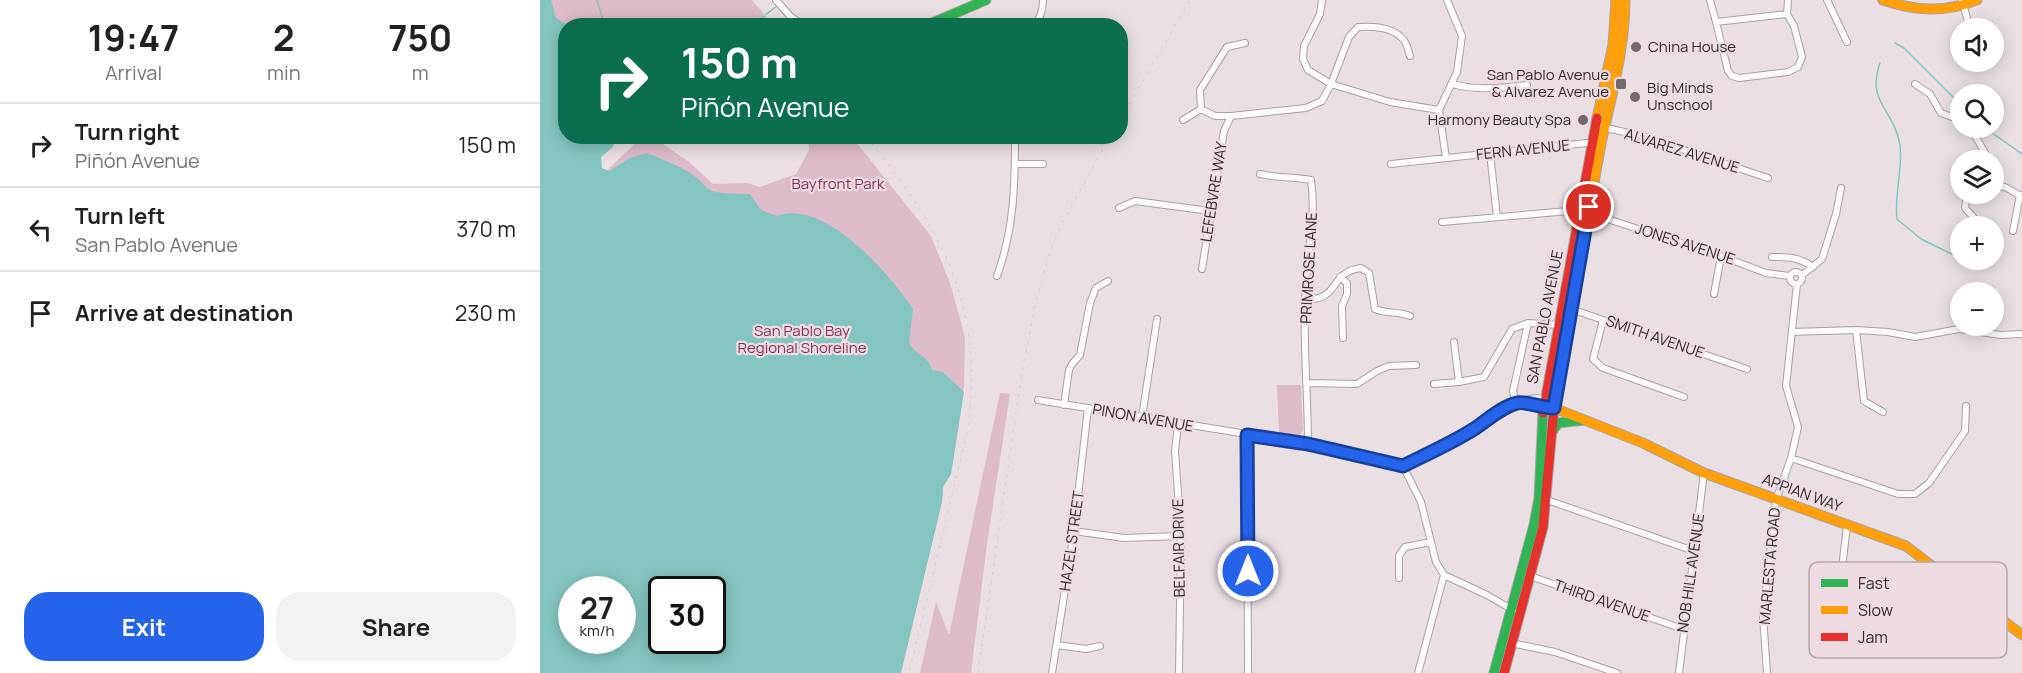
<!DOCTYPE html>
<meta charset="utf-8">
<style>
body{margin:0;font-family:Manrope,sans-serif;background:#f2f2f2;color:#202124;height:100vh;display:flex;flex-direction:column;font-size:22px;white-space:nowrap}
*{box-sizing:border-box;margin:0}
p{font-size:20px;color:#757577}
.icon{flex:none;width:33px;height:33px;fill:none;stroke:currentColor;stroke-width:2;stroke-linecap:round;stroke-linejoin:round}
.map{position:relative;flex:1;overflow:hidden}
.drawer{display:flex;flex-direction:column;background:#fff;width:540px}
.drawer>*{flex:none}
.hud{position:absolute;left:18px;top:18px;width:570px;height:126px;border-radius:24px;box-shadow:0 3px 15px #0003;background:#0b6e4f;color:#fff;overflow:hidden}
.controls{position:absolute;left:1410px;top:18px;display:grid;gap:12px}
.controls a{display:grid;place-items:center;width:54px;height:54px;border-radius:50%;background:#fff;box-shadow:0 3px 15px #0003;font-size:30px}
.speed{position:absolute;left:18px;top:576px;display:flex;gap:12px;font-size:30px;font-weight:700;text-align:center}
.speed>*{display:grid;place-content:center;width:78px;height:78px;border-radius:50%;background:#fff;box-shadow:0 3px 15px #0003;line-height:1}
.speed small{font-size:15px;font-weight:400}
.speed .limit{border:3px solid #111;border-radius:9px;background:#fff;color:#111}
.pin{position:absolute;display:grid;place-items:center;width:51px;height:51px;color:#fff;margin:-26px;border:3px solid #fff;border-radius:50%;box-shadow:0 2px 6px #0007}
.me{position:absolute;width:66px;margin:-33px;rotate:0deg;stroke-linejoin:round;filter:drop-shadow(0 0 4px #0008)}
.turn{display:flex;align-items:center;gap:21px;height:126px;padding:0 24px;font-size:27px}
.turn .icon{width:78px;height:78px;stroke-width:2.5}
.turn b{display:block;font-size:42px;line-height:51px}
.eta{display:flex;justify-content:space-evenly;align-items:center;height:102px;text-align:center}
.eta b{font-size:36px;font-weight:700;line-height:42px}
.cta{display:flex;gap:12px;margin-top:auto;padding:12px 24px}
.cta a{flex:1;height:69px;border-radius:24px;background:#2563eb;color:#fff;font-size:24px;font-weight:700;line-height:69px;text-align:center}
.cta a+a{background:#f2f2f2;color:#202124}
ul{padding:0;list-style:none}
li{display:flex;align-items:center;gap:18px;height:84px;padding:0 24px;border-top:2px solid #e0e0e0}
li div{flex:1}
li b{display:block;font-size:22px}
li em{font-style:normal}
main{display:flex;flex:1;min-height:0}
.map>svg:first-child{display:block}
</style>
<main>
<section class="drawer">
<div class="eta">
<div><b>19:47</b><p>Arrival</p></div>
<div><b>2</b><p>min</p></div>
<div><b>750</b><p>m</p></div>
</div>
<ul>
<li><svg class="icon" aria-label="right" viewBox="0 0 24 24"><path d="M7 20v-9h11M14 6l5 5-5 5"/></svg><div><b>Turn right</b><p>Piñón Avenue</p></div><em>150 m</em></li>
<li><svg class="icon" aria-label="left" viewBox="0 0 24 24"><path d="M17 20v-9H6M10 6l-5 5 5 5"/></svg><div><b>Turn left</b><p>San Pablo Avenue</p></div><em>370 m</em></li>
<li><svg class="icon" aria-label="arrive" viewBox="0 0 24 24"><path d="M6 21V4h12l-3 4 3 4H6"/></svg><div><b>Arrive at destination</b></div><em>230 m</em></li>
</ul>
<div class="cta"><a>Exit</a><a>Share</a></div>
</section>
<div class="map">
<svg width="1482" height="673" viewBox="0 0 1482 673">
<rect width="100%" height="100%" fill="#eae0e3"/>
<path fill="#debbc8" d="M0,0H212L233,25L26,26L25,136Z
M102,137H124V145L148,161L173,184L207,183L220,187L256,174L269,150L268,137H312L391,236L410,283L425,337L424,386L411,474L403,487L402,502L0,234Z
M737,385H761L763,430L760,435L739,434Z
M460,393L470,394L447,544L431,673H380L396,602L409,635Z"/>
<path fill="#84c6bf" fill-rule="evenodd" d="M0,0H11L16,18L27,25L26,26V136L76,137L73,147L61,157L62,168L69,171L90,158L107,153C124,160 144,167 158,179C164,183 165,188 172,191C184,195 197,193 210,194L221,210L237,216C284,198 350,274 373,309L369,344C376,354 389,357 392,370L403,372L424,392L411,474L403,487L402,502L361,673H0ZM32,590H82V640H32ZM122,590H172V640H122Z"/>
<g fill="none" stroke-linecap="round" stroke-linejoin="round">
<path stroke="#84c6bf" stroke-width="1.5" d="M57,0L65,26
M211,26L237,6
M1355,43L1364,48L1420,104
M1340,63C1326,103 1354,109 1360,145C1363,169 1354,194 1357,219L1381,239L1420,258
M1445,128L1482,154
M1425,260L1432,262"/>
<defs>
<path id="street" d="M236,0L250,16L264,26
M782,0L780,14L764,46L763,59L768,70L791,84L850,102L899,110
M1170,0L1176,22
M1287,0L1307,42
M1422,0L1429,25
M1247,14L1176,22L1188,71L1192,76L1199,78L1248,72L1258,67L1262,57L1254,26L1247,14L1248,0
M494,26C501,18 503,10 503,0
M705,43L687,47L660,90L661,109L675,116H691L766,108L782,101L791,84L809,37L818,27C832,26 852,26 863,39C867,43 868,51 870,56
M912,84C938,91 961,88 987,85
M1375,84L1390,94L1401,113L1420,120
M899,110L917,72L922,36L907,0
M899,110L906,158
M643,120L661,109
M1062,127L1102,136L1228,178
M1428,128L1433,132L1449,160
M950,153L957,217
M475,164H503
M851,164L1047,143L1053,144
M1418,164L1420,181
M1454,171V178
M720,174C738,178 754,177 771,180C777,219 766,257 765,295C763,345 768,394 768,444
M1454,185L1465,187L1481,196
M1427,194L1425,208L1435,219
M579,208L595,201L670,211
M902,222L1040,210L1181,256L1226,273L1250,276
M1473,231L1480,195
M1232,257C1248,257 1259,257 1273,267
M662,269L684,131L691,116
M1250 278a6 6 0 1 1 12 0a6 6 0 1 1-12 0Z
M1262,275L1282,259L1296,214L1301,188
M457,276C474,229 475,186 475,136
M800,277L807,283V294L802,306L803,338
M1174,294L1181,256
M765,299C769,299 775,299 779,298C797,293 794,271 821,268L829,273L835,309C846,314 858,311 870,316
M1031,309L1207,369
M1063,320L1053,359L1063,368L1144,397
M1316,330L1324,401L1343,412
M1252,332L1316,330L1348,332L1375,337L1419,329L1461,335L1482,334
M914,342L919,382
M767,383L817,384L837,371L849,366L876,365
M894,384L919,382L944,377L972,329L988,323L1019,325
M498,400L768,444L863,466C886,454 908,443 930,431C951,419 978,393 1005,399
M982,402L1004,408
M976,403L973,391L988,323
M524,405L529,370L532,364L540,355L550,303L556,288L568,281
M602,417L617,319
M638,424L635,451L641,536L639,673
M707,435L708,673
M1251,458L1358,494H1375L1389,483L1425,431L1426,406
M863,466L881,502L896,562L904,575L947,595L973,610
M1007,500L1154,551
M534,531L584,538L641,536
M990,576L1143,629
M859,578V556L865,547L891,542
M1292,636L1295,626L1307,526
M971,643L1015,652L1077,673
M517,645L546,649L560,646
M512,673L534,531L548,408
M878,673L904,575
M1139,673L1164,473
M1227,673L1223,616L1236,500L1251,458L1258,427L1246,386L1257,284"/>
<path id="fast" d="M385,26L446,0
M1012,432L1018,423L1044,420
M954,673L994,525L999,498L1003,413"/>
<path id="slow" d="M1343,0C1375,11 1405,13 1437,0
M1057,118L1073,45L1076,0
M1039,271C1046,229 1053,186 1061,144C1071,97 1085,49 1085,0
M1009,403L1014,408L1103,443L1164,473L1366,546L1482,635"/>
<path id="jam" d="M1003,413L1057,118
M964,673L1003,527L1014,408L1039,271"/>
</defs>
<use href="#street" stroke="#a9a2a4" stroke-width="8"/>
<use href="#fast" stroke="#a9a2a4" stroke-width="11"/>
<use href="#slow" stroke="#a9a2a4" stroke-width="11"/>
<use href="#jam" stroke="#a9a2a4" stroke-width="11"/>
<use href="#street" stroke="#fcfafb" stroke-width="6"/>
<use href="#fast" stroke="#30b455" stroke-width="9"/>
<use href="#slow" stroke="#ff9f0a" stroke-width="9"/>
<use href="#jam" stroke="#e5322d" stroke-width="9"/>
<path stroke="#d6d4d5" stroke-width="1.5" stroke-dasharray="3 6" stroke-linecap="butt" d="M212,0L234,26
M580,120L650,0
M326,136C403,232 444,303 428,429L369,673
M438,673L482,372L496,301L510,251L523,222L570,136"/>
</g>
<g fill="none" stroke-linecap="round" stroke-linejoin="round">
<defs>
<path id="route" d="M708,571L707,435L768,444L863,466C887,454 912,443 934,429C948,420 961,407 977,403C984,401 1003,408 1014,408L1049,207"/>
</defs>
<use href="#route" stroke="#184099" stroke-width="15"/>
<use href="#route" stroke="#2563eb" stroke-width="10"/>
</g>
<g fill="#716a6c" stroke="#eedce2" stroke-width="2">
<circle cx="1096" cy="47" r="6"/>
<rect x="1075" y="78" width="12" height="12" rx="3"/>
<circle cx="1095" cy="97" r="6"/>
<circle cx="1043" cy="120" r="6"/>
</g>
<g text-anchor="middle" stroke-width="4.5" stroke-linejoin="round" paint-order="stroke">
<g font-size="15" fill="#302a2c" stroke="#eedce2" text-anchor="start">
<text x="1108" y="52">China House</text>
<text x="1069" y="80" text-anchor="end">San Pablo Avenue<tspan x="1069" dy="17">&amp; Alvarez Avenue</tspan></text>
<text x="1107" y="93">Big Minds<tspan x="1107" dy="17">Unschool</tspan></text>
<text x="1031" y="125" text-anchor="end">Harmony Beauty Spa</text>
</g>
<g font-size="15" fill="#302a2c" stroke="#eedce2">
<text transform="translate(983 150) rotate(-6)" y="5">FERN AVENUE</text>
<text transform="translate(1142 151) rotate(17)" y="5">ALVAREZ AVENUE</text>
<text transform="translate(674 192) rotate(-81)" y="5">LEFEBVRE WAY</text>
<text transform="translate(1145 244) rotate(18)" y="5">JONES AVENUE</text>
<text transform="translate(769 268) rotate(-87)" y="5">PRIMROSE LANE</text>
<text transform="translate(1005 317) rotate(-79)" y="5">SAN PABLO AVENUE</text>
<text transform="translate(1115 337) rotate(19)" y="5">SMITH AVENUE</text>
<text transform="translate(603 418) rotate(10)" y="5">PINON AVENUE</text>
<text transform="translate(1262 493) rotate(20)" y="5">APPIAN WAY</text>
<text transform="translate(532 541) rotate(-82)" y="5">HAZEL STREET</text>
<text transform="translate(639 548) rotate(-91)" y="5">BELFAIR DRIVE</text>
<text transform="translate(1230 566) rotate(-85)" y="5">MARLESTA ROAD</text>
<text transform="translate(1151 573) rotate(-82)" y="5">NOB HILL AVENUE</text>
<text transform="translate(1062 601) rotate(19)" y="5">THIRD AVENUE</text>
</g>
<g font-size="15" fill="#873056" stroke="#eedce2">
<text x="298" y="189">Bayfront Park</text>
<text x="262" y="336">San Pablo Bay<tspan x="262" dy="17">Regional Shoreline</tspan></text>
</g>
</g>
<rect x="1269" y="562" width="198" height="96" rx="9" fill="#eedce2" stroke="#b5a7ab" stroke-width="1.5"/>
<rect x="1281" y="579" width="27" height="8" fill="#30b455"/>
<rect x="1281" y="606" width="27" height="8" fill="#ff9f0a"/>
<rect x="1281" y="633" width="27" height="8" fill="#e5322d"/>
<g font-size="16" fill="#302a2c">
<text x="1318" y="589">Fast</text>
<text x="1318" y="616">Slow</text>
<text x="1318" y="643">Jam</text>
</g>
</svg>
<div class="controls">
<a><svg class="icon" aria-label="sound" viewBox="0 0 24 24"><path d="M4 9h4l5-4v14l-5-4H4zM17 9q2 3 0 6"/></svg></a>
<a><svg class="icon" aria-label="search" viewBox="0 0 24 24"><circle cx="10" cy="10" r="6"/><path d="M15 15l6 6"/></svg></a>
<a><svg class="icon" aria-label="layers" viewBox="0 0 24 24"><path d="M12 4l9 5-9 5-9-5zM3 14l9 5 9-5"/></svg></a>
<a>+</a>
<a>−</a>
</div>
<div class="speed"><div>27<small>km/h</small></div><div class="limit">30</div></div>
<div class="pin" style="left:1049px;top:207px;background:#d93025"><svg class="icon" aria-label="arrive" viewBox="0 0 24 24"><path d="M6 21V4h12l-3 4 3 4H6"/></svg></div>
<svg class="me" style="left:708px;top:571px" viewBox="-20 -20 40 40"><circle r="17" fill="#2563eb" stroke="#fff" stroke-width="3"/><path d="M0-11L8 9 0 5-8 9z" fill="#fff"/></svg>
<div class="hud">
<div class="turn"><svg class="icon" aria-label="right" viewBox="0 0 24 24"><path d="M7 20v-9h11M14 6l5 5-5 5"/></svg><div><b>150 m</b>Piñón Avenue</div></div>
</div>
</div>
</main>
